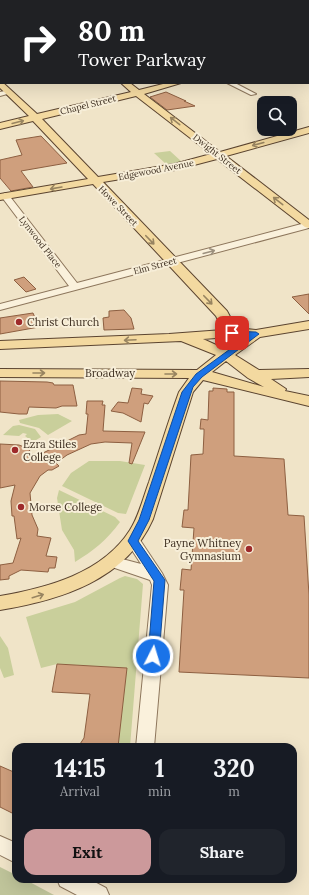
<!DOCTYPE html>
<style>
body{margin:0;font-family:Lora,serif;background:#20242c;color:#f1f3f6;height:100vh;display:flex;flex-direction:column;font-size:15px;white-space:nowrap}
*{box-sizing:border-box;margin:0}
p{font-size:13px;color:#9ea1a6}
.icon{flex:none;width:22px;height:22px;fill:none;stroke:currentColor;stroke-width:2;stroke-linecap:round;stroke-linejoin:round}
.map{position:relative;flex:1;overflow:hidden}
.panel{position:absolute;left:12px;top:743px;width:285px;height:140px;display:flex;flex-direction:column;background:#171b24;border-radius:12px;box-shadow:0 4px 16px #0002}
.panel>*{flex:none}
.guide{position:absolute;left:0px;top:0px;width:309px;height:84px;box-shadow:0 4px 16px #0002;background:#202124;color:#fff;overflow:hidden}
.buttons{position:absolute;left:257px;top:96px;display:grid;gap:8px}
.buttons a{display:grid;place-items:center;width:40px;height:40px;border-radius:8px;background:#171b24;box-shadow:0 4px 16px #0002;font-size:20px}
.pin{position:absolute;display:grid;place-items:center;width:34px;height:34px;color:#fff;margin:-17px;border-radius:8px;box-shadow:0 2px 6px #0006}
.me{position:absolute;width:44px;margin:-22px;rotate:5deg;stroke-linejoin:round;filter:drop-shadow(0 0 3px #0008)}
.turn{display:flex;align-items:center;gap:14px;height:84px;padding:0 12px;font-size:18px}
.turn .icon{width:52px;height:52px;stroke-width:2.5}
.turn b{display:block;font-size:28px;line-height:34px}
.eta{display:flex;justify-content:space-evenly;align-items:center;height:68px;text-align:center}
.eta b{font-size:24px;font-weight:700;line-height:28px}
.cta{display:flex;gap:8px;margin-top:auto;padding:8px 12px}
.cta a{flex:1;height:46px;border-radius:12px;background:#cc999b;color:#111;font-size:16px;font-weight:700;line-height:46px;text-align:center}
.cta a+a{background:#20242c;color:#f1f3f6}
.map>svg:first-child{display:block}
</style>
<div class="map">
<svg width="309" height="895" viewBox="0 0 309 895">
<rect width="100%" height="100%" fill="#f0e4c8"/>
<path fill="#c9cf9b" d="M170,151L182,162L166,164L154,153Z
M58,414L72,421L48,435L39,428L20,423L19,420L38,415Z
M19,425L35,429L41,437L33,442L25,436L27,434L23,433L19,436L3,435L13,426Z
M89,461H120L145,465L126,514L118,513L62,486L71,473Z
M59,490L115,517L120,522C107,540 93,551 75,562L74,550L62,530L57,498Z
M125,576L137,579L143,584L130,747H118L126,668L57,664L41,668L26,617L75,602L120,578Z
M0,636L8,648L14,675L4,678L0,668Z"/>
<path fill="#bfc49a" d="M0,867L16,875V879H24L54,895H0Z"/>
<path fill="#cf9f7d" stroke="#8d5f41" d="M166,92L186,101H184L195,106L167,110L150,97Z
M41,136L67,163L21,171L33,187L11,191L0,178V160L22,155L16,140Z
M24,277L36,289L26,292L14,280Z
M309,294V314L292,297Z
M124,310L131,318L134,329L104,330L103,318L109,317V311Z
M33,313L39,327L0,334V318Z
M0,381L47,382L53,383L54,385H73L77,406H62L56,408L29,407L27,414H19L0,412Z
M132,388L142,389L141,394L153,396L148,404L144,403L141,422L123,413L111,411L118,402L128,403Z
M213,388L227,389V392H234V456L284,459L288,515L304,516L309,595V678L179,672L184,590H180L182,569L191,570L194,528L182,527L184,510H188L191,455L203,454L204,433V429H200L201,419L208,420L209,391H213Z
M87,401H103L102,405H105L103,431L145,432L132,464L129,463L132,443L105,442L91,444L67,455L56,463L59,466L52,470H48L40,476L30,493L32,515L38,529L37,536L51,538L46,556L57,557L55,568H49L48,572L21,570L9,576V579L0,580V565L13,563L21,538L17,539L14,516H12L11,501L15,485L0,488V444L19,445L29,449L31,454L39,455L79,435L86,434L88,414H86Z
M57,664L127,668L118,747H78L84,738L90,694L52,692Z
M0,766L16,773V815L0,807Z"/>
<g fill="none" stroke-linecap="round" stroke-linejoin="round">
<defs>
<path id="minor" d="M99,0H109L98,1Z
M188,0H196L197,1H189Z
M308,71H309V75H308Z
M227,83H235L256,94L251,95Z
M9,90L11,91V93L0,96V92Z
M5,193L8,194L77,283L309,222V228L0,310V304L69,286L1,196Z
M133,536L138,537L162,573L168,585L154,747H136L152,585L150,580L106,565L104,561L106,557L111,556L141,564L126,541L128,537Z
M0,836L16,843V863L0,855Z
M57,879H89L106,888L109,895H77L60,886Z"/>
<path id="major" d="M295,0H306L295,1Z
M308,49H309V53H308Z
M0,56H1V60H0Z
M0,80L37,114L131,92L121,83H130L139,90L167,83H181L144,94L220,152L309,127V133L226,156L309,220V228L305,227L217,159L175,170L103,182L227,311L236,328L256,330L309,321V329L260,337L235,355L259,370L309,369V377L271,379L286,389L285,391L309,396V406L203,380L193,392L153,519C126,580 61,600 0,610V596C47,588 103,573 130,530C139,516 143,498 149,482C159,452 168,422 179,392L189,378L0,377V369L197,370L216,355L181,341L0,349V341L169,334L223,330L216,316L93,184L0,200V194L88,179L33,121L0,129V123L29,116L0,88ZM136,96L211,154L174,164L98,177L42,119ZM243,336L225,349L203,339ZM226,361L248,378L264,387L212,372Z"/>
<path id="highway" d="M0,0H5L1,2Z
M0,26H1V32H0Z"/>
</defs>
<use href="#minor" stroke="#8d765c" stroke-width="2"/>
<use href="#major" stroke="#5b4430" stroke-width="2"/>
<use href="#highway" stroke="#5b4430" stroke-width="2"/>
<use href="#minor" fill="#faf1dc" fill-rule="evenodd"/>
<use href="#major" fill="#f3d9a0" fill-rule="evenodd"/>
<use href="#highway" fill="#e0a458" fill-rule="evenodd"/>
</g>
<defs><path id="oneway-shaft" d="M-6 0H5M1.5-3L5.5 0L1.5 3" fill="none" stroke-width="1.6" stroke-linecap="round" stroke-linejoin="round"/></defs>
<g stroke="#988460">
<use href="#oneway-shaft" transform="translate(175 121) rotate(-142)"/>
<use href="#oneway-shaft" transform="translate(18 122) rotate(-14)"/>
<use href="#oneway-shaft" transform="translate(258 144) rotate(165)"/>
<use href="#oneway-shaft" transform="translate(56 188) rotate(170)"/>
<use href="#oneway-shaft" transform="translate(278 201) rotate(-142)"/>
<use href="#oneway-shaft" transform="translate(150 240) rotate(46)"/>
<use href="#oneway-shaft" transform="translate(208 300) rotate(46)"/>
<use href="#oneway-shaft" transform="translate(130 340) rotate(177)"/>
<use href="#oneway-shaft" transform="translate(39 373)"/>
<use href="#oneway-shaft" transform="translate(171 374)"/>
<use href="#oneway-shaft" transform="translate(38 596) rotate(-17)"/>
</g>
<use stroke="#9c907e" href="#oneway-shaft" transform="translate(209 252) rotate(-15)"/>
<path fill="#1a73e8" stroke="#114b97" d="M229,331L256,332L259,334L202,377L193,387L149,520L138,541L165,580L159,656L157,659H149L148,656L154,581L128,541L139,520L182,392L196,374L248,336L229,335Z"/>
<g fill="#9e2a2b" stroke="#f7eed8" stroke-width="1.5">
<circle cx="19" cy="322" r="4"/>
<circle cx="15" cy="450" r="4"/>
<circle cx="21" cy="507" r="4"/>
<circle cx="249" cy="549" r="4"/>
</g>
<g text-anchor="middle" stroke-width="4" stroke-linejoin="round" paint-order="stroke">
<g font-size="9" fill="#3d2e20" stroke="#f7eed8">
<text transform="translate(88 105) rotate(-14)" y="3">Chapel Street</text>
<text transform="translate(217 154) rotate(38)" y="3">Dwight Street</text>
<text transform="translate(156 170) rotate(-11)" y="3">Edgewood Avenue</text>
<text transform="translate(118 206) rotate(46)" y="3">Howe Street</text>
<text transform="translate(40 242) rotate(52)" y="3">Lynwood Place</text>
<text transform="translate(155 266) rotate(-15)" y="3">Elm Street</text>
</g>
<g font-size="11" fill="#3d2e20" stroke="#f7eed8" text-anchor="start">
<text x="27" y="326">Christ Church</text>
<text x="23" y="448">Ezra Stiles<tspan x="23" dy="13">College</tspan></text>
<text x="29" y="511">Morse College</text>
<text x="241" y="547" text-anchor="end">Payne Whitney<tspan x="241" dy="13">Gymnasium</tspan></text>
</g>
<g font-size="11" fill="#3d2e20" stroke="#f7eed8">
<text x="110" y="377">Broadway</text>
</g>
</g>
</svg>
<div class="buttons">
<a><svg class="icon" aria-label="search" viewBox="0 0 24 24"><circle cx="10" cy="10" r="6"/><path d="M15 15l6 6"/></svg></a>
</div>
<div class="pin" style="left:232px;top:333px;background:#d93025"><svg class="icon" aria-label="arrive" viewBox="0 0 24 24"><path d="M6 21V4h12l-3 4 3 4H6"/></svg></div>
<svg class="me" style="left:153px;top:656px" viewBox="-20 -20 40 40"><circle r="17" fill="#1a73e8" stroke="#fff" stroke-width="3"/><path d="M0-11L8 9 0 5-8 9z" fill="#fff"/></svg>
<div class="guide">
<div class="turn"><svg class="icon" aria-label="right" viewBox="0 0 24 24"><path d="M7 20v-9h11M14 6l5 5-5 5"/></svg><div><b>80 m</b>Tower Parkway</div></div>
</div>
<section class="panel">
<div class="eta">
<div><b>14:15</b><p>Arrival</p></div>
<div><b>1</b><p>min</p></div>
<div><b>320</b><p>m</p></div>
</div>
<div class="cta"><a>Exit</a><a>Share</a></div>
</section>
</div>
